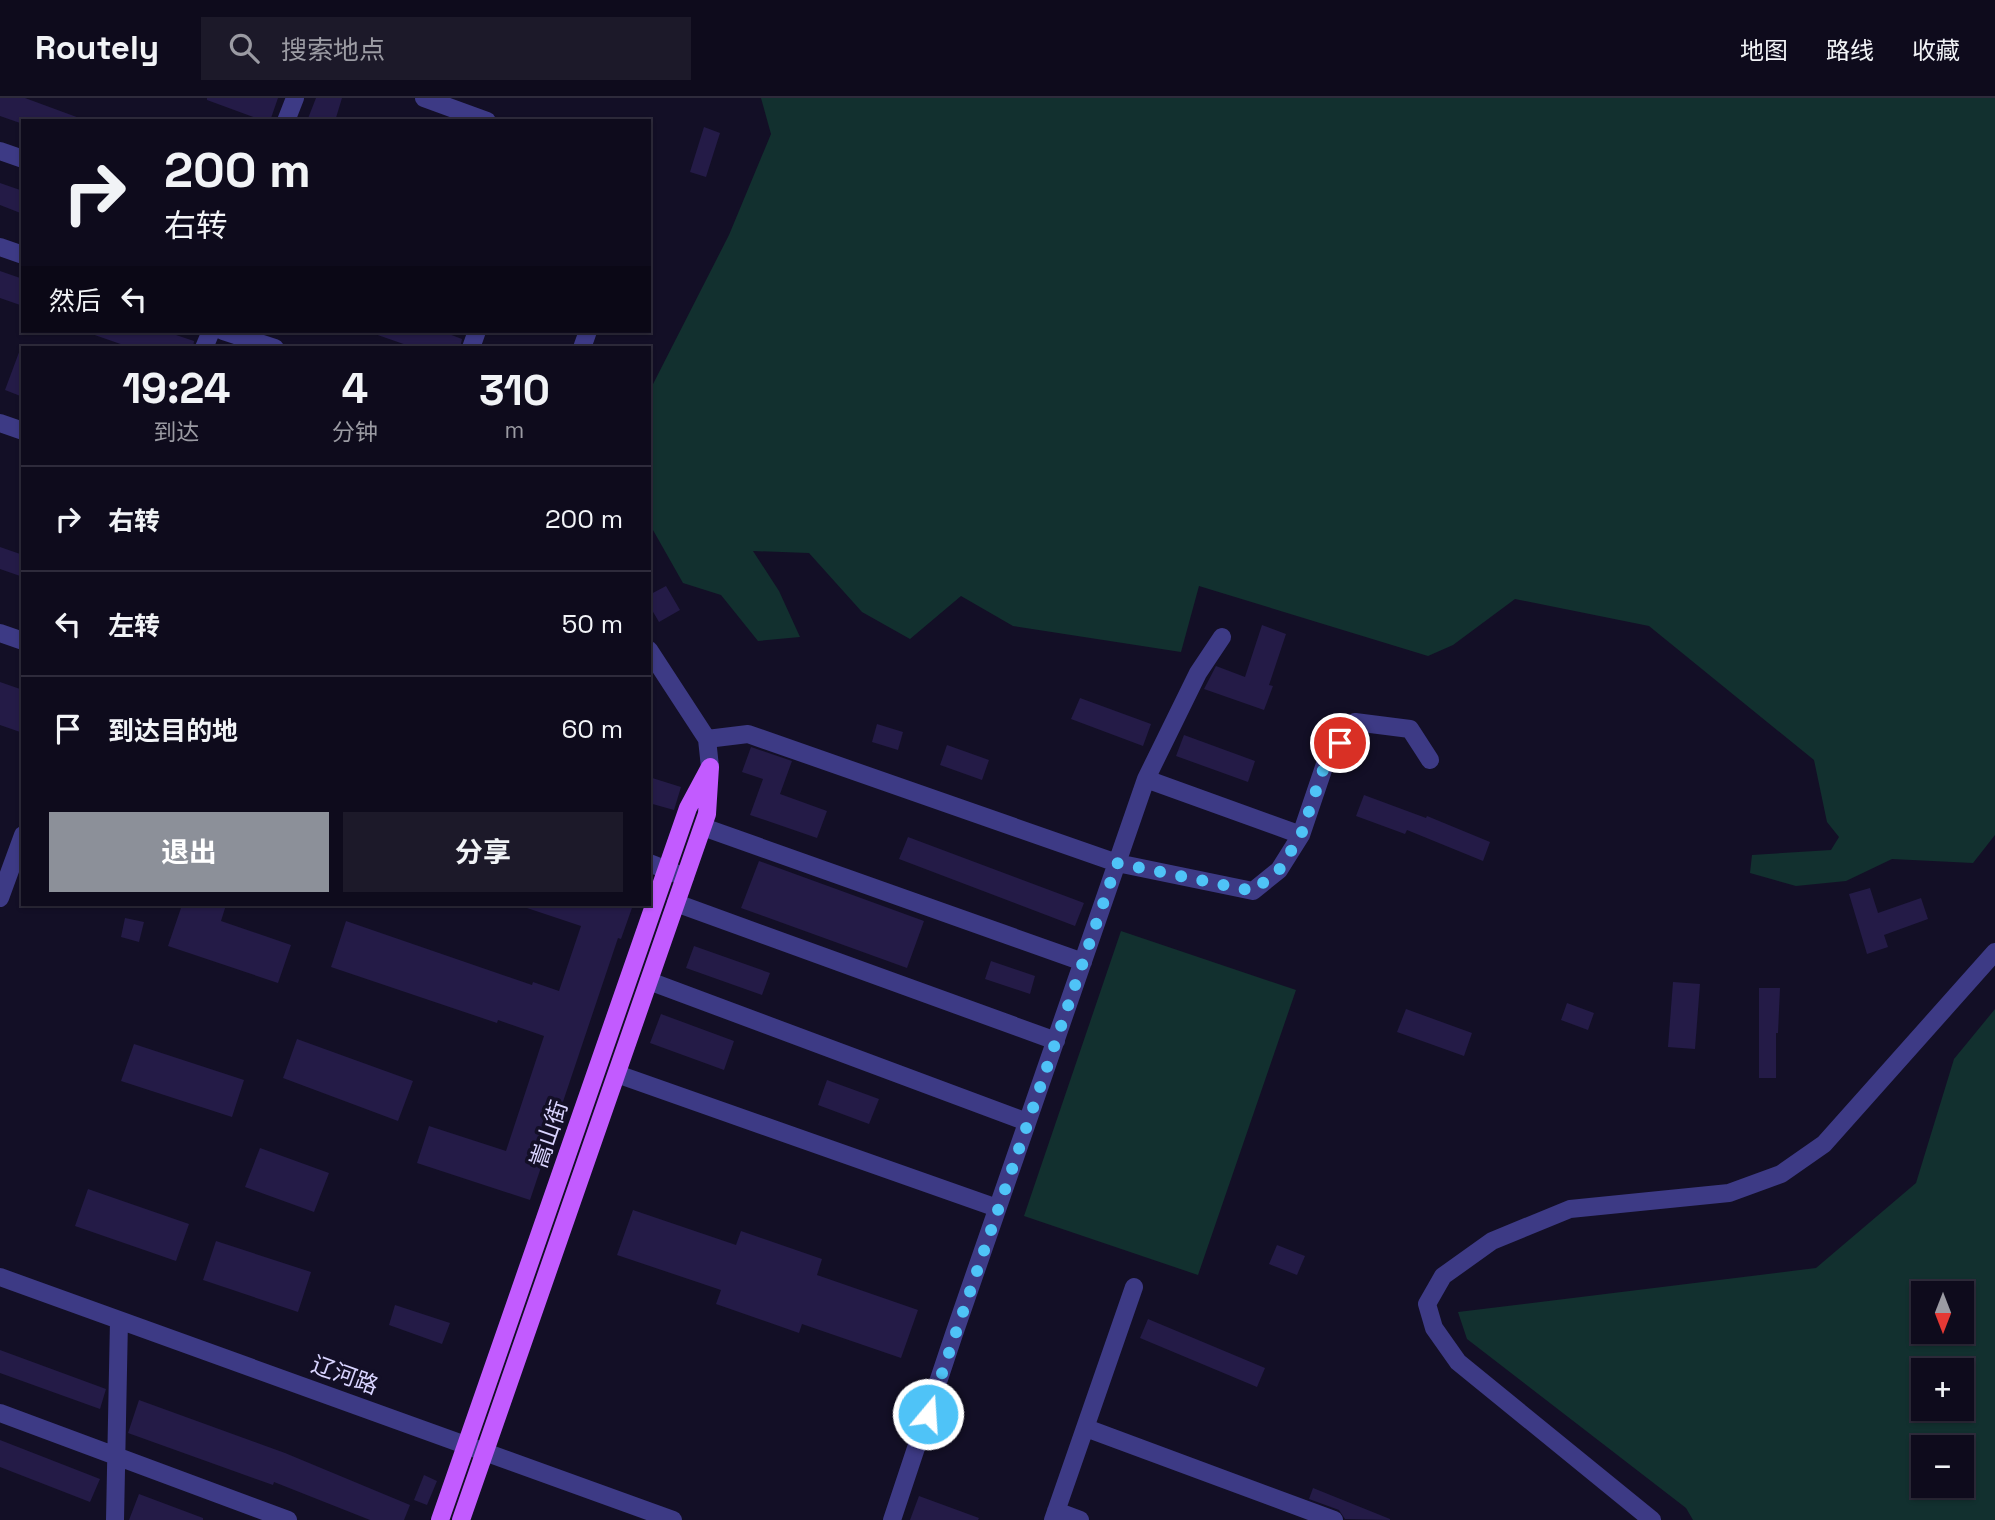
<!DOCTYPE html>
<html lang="zh">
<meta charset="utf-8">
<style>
body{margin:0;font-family:"Space Grotesk","Noto Sans SC",sans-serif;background:#1c1929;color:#f1f3f6;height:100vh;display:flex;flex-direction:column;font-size:26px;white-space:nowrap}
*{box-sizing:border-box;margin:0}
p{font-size:23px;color:#9b9ba3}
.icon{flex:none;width:38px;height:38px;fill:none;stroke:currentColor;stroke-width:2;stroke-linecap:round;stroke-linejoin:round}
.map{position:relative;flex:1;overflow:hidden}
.details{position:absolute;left:21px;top:248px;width:630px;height:560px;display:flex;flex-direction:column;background:#0e0b1c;border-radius:0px;box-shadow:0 2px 5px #0004,0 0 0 2px #2e2b3b}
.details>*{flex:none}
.banner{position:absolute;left:21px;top:21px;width:630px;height:214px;border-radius:0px;box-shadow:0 2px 5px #0004,0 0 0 2px #2e2b3b;background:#0e0b1c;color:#f1f3f6;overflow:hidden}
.needle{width:46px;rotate:180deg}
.fabs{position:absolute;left:1911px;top:1183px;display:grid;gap:14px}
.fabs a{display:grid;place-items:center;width:63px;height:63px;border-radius:0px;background:#0e0b1c;box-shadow:0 2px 5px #0004,0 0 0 2px #2e2b3b;font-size:35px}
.pin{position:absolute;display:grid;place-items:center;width:60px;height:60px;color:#fff;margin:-30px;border:4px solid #fff;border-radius:50%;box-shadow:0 2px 7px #0007}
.me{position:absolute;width:77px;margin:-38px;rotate:18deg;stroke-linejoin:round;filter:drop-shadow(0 0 5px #0008)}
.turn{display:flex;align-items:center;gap:24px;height:147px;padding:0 28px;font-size:32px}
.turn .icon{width:91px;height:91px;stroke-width:2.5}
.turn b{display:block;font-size:49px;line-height:60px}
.then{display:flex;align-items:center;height:66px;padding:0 28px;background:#0003;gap:14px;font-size:26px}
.eta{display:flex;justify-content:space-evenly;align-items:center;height:119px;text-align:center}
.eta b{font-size:42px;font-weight:700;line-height:49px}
.button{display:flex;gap:14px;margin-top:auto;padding:14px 28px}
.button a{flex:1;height:80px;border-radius:0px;background:#8c9099;color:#fff;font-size:28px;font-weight:700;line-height:80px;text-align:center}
.button a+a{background:#1c1929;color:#f1f3f6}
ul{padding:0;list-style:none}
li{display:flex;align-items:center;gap:21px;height:105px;padding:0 28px;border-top:2px solid #2e2b3b}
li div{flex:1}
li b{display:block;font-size:26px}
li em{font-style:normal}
header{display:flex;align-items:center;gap:42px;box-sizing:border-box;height:98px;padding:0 35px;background:#0e0b1c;border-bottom:2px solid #2e2b3b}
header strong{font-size:33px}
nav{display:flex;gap:38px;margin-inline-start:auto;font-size:24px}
.search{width:490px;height:63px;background:#1c1929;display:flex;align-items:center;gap:18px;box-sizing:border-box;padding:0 24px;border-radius:0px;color:#9b9ba3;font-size:26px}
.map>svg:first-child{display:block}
</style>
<header>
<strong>Routely</strong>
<div class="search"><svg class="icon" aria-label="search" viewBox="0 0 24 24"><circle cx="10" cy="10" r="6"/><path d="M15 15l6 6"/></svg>搜索地点</div>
<nav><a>地图</a><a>路线</a><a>收藏</a></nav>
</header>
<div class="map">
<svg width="1995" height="1422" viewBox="0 0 1995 1422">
<rect width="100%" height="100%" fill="#130f26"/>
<path fill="#12302f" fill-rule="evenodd" d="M761,0H1995V737L1973,765L1892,761L1846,783L1796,788L1750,775L1752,757L1831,752L1839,739L1827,724L1814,662L1649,528L1515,501L1453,547L1428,558L1199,488L1181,554L1013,528L961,498L910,541L862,514L809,455L753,453L779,493L800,539L758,543L721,497L683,485L649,425V294L729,137L771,36Z
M1121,833L1296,892L1198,1177L1024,1118Z
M1995,911V1422H1693L1686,1410L1467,1241L1458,1214L1816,1170L1916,1085L1954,961ZM1962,1195V1234H1923V1195ZM1923,1272H1962V1311H1923ZM1923,1349H1962V1388H1923Z"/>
<path fill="#241b47" d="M0,0H25L82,21L81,23H23V26L0,18Z
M207,0H278L270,23H264L207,2Z
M316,0H342L335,23H307Z
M704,29L720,35L706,79L690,74Z
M0,85L23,93V116L0,107Z
M0,173L23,181V208L0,200Z
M90,233H164L194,243L193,250H132L89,235Z
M373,233H441L462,241L460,250H415L372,235Z
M21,249H23V299L5,292Z
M0,449L23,457V479L0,471Z
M666,488L680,512L659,524L649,507V497Z
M1262,527L1286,536L1269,587L1273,588L1264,612L1204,591L1216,568L1245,579Z
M0,584L23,592V635L0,627Z
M1080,600L1151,626L1143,648L1071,621Z
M877,626L903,634L898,652L872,644Z
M1184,637L1255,663L1248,684L1176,658Z
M947,647L989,662L982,682L940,667Z
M751,649L792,663L780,696L827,713L817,740L750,717L763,681L742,674Z
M649,679L681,689L674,712L649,705Z
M1364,697L1426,720L1427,718L1490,744L1483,763L1407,732L1405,736L1356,718Z
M908,739L1084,805L1075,828L899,761Z
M759,763L924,823L907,870L741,810Z
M1870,790L1878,815L1921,800L1928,821L1884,837L1888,849L1867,856L1849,796Z
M182,807H226L221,823L291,847L278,885L168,848Z
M528,807H633L621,841L618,840L530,1102L417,1065L429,1028L506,1053L544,938L498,922L497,925L331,869L346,823L532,887L533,884L559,893L581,828L527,810Z
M125,820L144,824L139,844L121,839Z
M694,848L770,875L762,897L686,870Z
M991,863L1035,878L1030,896L985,881Z
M1673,884L1700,886L1695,951L1668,949Z
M1759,890H1780L1778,935H1776V980H1759Z
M1567,905L1594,915L1588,932L1561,922Z
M1406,911L1472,935L1464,958L1397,934Z
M661,916L734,943L724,972L650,945Z
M297,941L413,983L398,1023L283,980Z
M134,946L244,982L232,1019L121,983Z
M827,982L879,1001L869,1026L818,1007Z
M260,1050L329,1075L314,1114L245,1089Z
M88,1091L189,1126L176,1163L75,1128Z
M633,1112L736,1147L741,1133L822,1161L817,1177L918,1212L901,1260L802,1226L799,1235L716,1206L721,1192L617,1157Z
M216,1143L311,1174L298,1214L203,1182Z
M1277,1147L1305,1158L1297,1177L1269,1166Z
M395,1207L450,1225L442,1246L389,1227Z
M1148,1221L1265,1270L1257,1289L1140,1240Z
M0,1252L106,1291L100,1311L0,1275Z
M139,1302L285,1355L410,1407L404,1422H370L274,1384L273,1387L128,1335Z
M0,1342L100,1381L90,1404L0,1369Z
M424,1377L437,1383L427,1407L414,1402Z
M1313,1390L1390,1421V1422L1345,1421L1339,1412L1309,1401Z
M139,1396L203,1420V1422H129Z
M919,1398L979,1420L978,1422H910Z"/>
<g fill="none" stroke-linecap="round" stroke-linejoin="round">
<path stroke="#3d3a85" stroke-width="18" d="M424,0L487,23
M286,23L295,0
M0,53L23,61
M0,149L23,157
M223,233L275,250
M204,250L211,233
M471,250L477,233
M582,250L588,233
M0,325L23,333
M0,535L23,543
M649,552L707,641L710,669
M707,641L748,636L1117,765L1253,793L1279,772L1301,737L1325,666L1355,624L1410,631L1430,662
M1146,681L1198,575L1222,539
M703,729L1083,864
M649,765L685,779
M0,800L23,737
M676,805L1056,943
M649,883L1027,1024
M617,976L997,1110
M0,1179L673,1422
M0,1315L288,1422
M1086,1330L1334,1422
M1056,1413L1080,1422
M115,1422L119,1222
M892,1422L954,1236L1146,681L1301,737
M1053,1422L1134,1189
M1652,1422L1458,1264L1434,1230L1427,1206L1443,1178L1492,1143L1570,1111L1729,1095L1781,1076L1824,1046L1995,854"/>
<path stroke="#c25bff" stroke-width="18" d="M440,1422L688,710L710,669L707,716L461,1422"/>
</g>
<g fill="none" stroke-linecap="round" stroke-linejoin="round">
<path stroke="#4fc3f7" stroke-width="12" stroke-dasharray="0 21.6" d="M928,1316L1117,765L1253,793L1279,772L1301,737L1325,666L1340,645"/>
</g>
<g text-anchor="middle" stroke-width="7" stroke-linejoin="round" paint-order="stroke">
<g font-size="23" fill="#d9d4ff" stroke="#130f26">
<text transform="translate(549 1036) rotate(-71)" y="8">嵩山街</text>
<text transform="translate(345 1277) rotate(20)" y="8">辽河路</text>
</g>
</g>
</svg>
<div class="fabs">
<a><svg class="needle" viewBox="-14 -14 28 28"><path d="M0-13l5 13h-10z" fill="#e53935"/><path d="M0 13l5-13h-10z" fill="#9b9ba3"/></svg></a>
<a>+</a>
<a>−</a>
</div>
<div class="pin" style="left:1340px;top:645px;background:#d93025"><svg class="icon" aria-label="arrive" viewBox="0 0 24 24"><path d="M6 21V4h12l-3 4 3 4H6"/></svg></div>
<svg class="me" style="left:928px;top:1316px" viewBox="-20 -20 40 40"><circle r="17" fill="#4fc3f7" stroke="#fff" stroke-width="3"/><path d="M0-11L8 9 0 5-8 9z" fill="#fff"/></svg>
<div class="banner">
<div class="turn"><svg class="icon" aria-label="right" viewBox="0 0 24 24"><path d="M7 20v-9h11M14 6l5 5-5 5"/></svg><div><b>200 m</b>右转</div></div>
<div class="then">然后<svg class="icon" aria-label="left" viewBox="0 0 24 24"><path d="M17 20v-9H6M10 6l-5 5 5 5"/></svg></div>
</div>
<section class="details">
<div class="eta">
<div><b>19:24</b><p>到达</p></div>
<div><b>4</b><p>分钟</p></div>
<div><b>310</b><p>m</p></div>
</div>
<ul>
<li><svg class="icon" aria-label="right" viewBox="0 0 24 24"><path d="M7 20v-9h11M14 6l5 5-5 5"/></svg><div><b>右转</b></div><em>200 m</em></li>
<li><svg class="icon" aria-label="left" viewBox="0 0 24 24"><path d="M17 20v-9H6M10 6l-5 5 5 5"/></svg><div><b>左转</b></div><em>50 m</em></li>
<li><svg class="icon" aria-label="arrive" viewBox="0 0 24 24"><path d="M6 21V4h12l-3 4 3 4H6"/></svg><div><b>到达目的地</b></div><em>60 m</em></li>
</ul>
<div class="button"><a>退出</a><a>分享</a></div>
</section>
</div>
